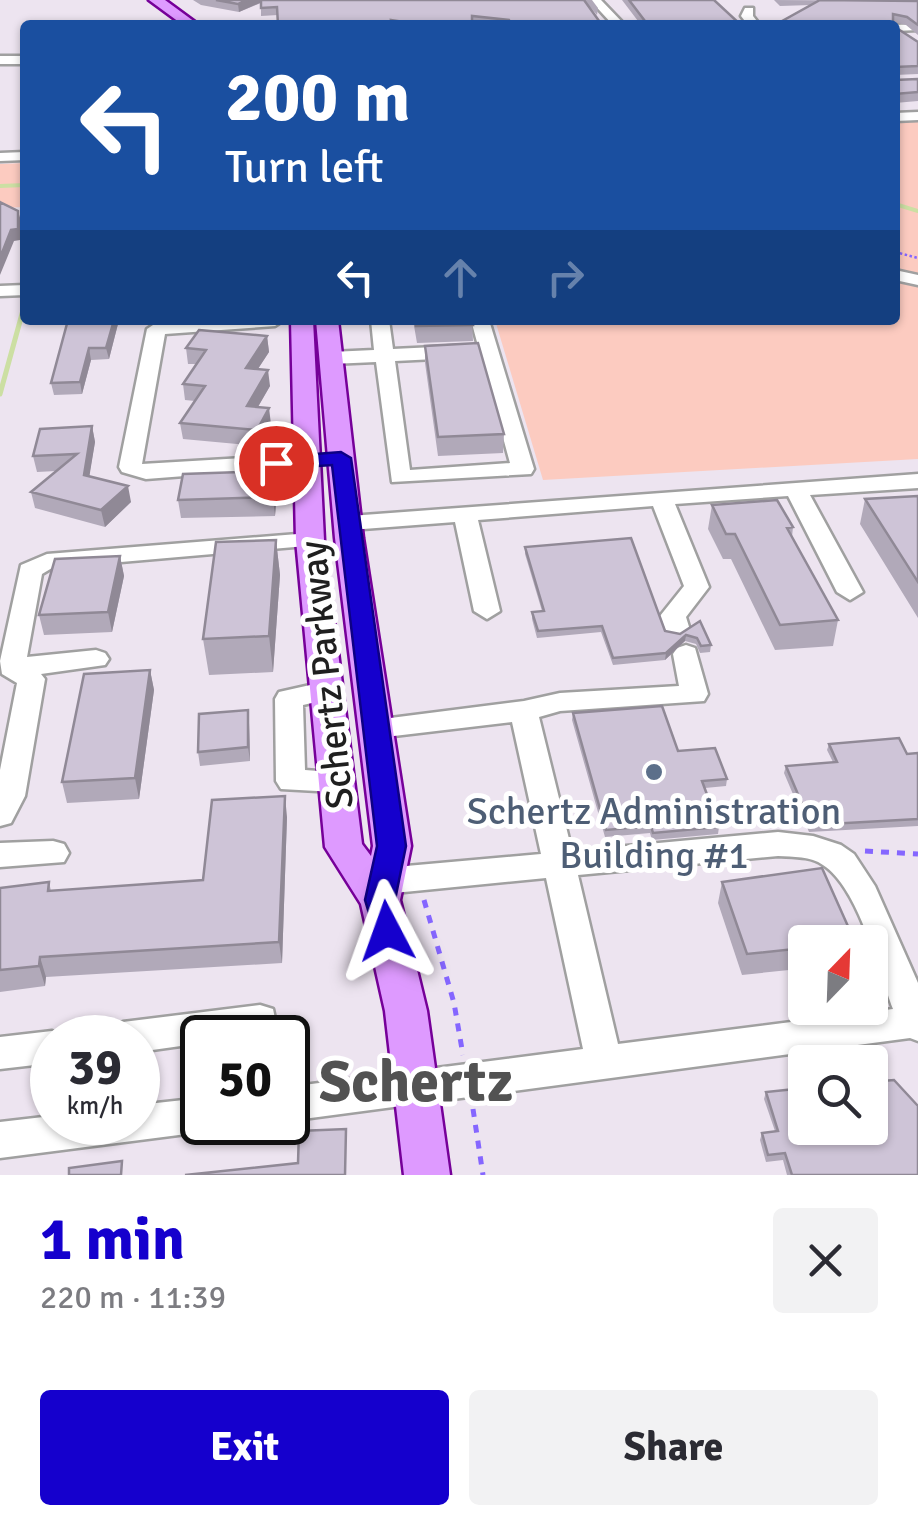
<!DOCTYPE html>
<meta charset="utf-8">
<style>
body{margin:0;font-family:Signika,sans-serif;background:#f2f2f3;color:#2b2b33;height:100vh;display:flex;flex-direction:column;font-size:38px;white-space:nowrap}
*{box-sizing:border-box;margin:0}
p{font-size:32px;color:#7c7c81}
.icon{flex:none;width:55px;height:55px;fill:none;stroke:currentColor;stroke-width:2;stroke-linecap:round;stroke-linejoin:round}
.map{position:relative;height:1175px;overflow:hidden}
.sheet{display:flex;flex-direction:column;background:#fff;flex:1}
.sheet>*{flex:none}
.guide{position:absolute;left:20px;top:20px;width:880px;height:305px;border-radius:10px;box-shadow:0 2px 8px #0004;background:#1a4fa0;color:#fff;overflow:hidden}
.needle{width:65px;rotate:23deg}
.fabs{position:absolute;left:788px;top:925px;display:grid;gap:20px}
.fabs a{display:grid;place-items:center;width:100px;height:100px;border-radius:10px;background:#fff;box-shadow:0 2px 8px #0004;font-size:50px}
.speed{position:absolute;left:30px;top:1015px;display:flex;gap:20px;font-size:50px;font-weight:700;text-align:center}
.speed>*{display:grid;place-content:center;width:130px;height:130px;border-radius:50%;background:#fff;box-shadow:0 2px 8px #0004;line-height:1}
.speed small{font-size:25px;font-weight:400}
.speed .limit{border:5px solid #111;border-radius:15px;background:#fff;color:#111}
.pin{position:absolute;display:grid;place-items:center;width:85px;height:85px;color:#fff;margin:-42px;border:5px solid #fff;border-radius:50%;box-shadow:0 2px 10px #0007}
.me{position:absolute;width:110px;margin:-55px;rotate:356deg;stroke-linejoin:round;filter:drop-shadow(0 0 8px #0008)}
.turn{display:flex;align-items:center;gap:35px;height:210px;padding:0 40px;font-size:45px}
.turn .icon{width:130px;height:130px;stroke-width:2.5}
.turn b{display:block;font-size:70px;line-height:85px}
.lanes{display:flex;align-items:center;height:95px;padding:0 40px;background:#0003;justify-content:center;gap:50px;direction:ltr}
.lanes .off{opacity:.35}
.round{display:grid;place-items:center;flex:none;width:105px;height:105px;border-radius:10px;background:#f2f2f3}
.overview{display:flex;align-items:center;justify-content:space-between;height:170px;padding:0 40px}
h1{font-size:60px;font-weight:800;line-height:75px;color:#1500cd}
.button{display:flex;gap:20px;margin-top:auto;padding:20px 40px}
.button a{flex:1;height:115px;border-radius:10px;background:#1500cd;color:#fff;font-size:40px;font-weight:800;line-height:115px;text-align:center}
.button a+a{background:#f2f2f3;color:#2b2b33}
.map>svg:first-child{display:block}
</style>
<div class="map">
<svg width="918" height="1175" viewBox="0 0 918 1175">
<rect width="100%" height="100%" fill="#ede4f0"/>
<path fill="#fccbc0" d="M918,120V459L543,480L495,320H895V121Z
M25,163V207L0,208V164Z"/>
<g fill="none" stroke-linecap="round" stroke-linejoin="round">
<path stroke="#ccdfa3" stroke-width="4" d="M0,186L25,185
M895,204L918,211"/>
<path stroke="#ccdfa3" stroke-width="5" d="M0,394L25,303"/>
<defs>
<path id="minor" d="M590,0H601L625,25H613Z
M745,8H753V16L760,25H748L741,16Z
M918,24V30L895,31L894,25Z
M0,56H25V64H0Z
M918,112V120L895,121V113Z
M25,152V160L0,161V153Z
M895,270L918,275V285L895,280Z
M25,285V295L0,296V286Z
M201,320H284L275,326L165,334L142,464L308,454L316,456L319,461L316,466L146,479L122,472L119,467L147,329L156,323Z
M371,320H389L393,349L456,346L466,352L456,358L395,361L410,470L510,463L471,320H489L534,469L531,474L392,482L376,362L331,364L321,358L331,352L374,350Z
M918,474V488L810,495L863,592L850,600L837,592L788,496L675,504L709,587L686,617L690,630L677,638L668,636L660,616L684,586L653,506L478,520L500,611L487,619L474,611L455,522L350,530L338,523L350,516Z
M310,533L318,535L322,540L318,545L52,568L42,574L27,657L96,650L105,653L109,659L105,665L41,674L45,679L25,796L11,823L0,826V770L17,683L2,674L0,661L21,565L47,554Z
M686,645L695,648L708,694L704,701L560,711L539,717L572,851L778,832L813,836L841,845L854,854L875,886L918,983V1041L910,1038L288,1121V1087L583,1049L546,878L384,894L373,890L368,881L373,872L384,868L541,854L512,722L377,738L367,735L363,728L367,721L524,701L560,693L679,686L673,654L677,648ZM778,856C793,857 811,856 823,865C858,887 879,971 893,1009L618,1044L578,875Z
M328,681L338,683L342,690L338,697L303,705L305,770L345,773L350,781L345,789L335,792L281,789L276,781L275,699L279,692Z
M53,841L64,844L69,853L64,862L0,867V843Z
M260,1005L273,1009L279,1038H202V1043L138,1052V1038H105L110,1027L123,1022Z
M52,1031L66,1038H52V1063L0,1069V1037Z
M202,1098V1122H217L202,1132L0,1158V1122L52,1116V1122H138V1105Z"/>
<path id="major" d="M149,0H165L199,25H183Z
M291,320H313L324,540L362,844L371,856L373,846L335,538L316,320H338L363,538L411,846L400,900L427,1011L450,1175H404L385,1011L361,904L325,847L296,540Z"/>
</defs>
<use href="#minor" stroke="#a0a0a0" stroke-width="5"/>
<use href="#major" stroke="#760099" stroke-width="5"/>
<path stroke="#8566ff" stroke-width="2.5" stroke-dasharray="2.5 2.5" stroke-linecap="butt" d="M895,252L918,258"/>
<path stroke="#8566ff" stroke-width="5" stroke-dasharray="8 8" stroke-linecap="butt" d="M865,851L918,854
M424,900L454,1003L463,1055
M473,1109L483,1175"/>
<use href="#minor" fill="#fff" fill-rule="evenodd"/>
<use href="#major" fill="#de9aff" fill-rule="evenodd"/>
</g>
<path fill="#b1a9b9" d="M193,0H584L602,25H278V15L261,16V3L239,12L201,5Z
M584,0H592L598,8L597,15Z
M622,0H714L741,25H641Z
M774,0L918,1V35L906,25L811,5L780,6Z
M895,27L918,42V74L895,75Z
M918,79V101L895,103V80Z
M119,320L109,359L91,360L82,394L54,395L51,383Z
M413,320H472L473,341L417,343Z
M267,336L269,352L258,369L270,386L258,407L271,424L259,446L183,439L180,423L195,401L185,400L183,384L196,364H188L186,348Z
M425,346L504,434L503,453L438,456L425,363Z
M92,426L95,442L89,476L131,502L105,527L35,508L31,492L56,471L37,472L33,456Z
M275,471L277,490L275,516L181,518L178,500Z
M918,496V618L860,524L865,499Z
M712,505L793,527L792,537L838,620L833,646L775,650L731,559H723L708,529Z
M276,540L280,575L273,672L209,675L203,639Z
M525,547L665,631L680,634L700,621L711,645L710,652L700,653L696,644L685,641L665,660L613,665L601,632L537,638L532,619V612L542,611L525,554Z
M120,556L124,576L112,632L44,635L39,615Z
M150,670L154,690L139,799L67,803L62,782Z
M248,710L249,723L250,761L200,766L198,752Z
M573,713L678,751L727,779L726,786L705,788L719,827L718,834L652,840L650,833L605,837L572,720Z
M829,744L907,754L918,753V826L809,832L784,773L786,766L833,762L827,750Z
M287,817L282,963L46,977L45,986L0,992V888L49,882L51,891L203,880Z
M722,882L805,942V974L792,976L789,970L742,975L718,903Z
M766,1092L918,1175H787L783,1160L766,1162L760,1140L762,1133L775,1131L764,1099Z"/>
<path fill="#908996" d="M248,0H262V2L239,12L238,4Z
M18,211L21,221L20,240L14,241L0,275V258Z
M114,320H119L109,359L106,348Z
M267,336L269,352L248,384L246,368Z
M89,348L91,360L82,394L80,382Z
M268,370L270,386L249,422L247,406Z
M269,408L271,424L259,446L257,430Z
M92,426L95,442L87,491L84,475Z
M275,471L277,490L275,516L273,497Z
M128,486L131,502L105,527L101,510Z
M276,540L280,575L273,672L269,636Z
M120,556L124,576L112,632L108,612Z
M686,635L685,641L665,660L666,653Z
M150,670L154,690L139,799L135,778Z
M248,710L249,723L250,761L248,747Z
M285,796L287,817L282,963L279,942Z
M40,957L46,977L45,986L39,966Z"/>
<path fill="#cec4d7" stroke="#908996" stroke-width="2.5" d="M216,0H248L238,4Z
M261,0H584L602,25H511L509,20L472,16V25H423L391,20L392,25H278L277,7L261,8Z
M629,0H714L741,25H648Z
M820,0L918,1V25L907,17L893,14V25H775Z
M895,27L918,42V66L895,67Z
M918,79V92L895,94V80Z
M0,202L18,211V229L11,230L0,258Z
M68,320H114L106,348H89L80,382L51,383Z
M416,320H472L473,325L416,326Z
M199,330L267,336L246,368L268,370L247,406L269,408L257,430L180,423L205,386L183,384L206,350L186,348Z
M478,343L504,434L438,437L425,346Z
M92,426L84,475L128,486L101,510L31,492L77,454L33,456L40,429Z
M275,471L273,497L178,500L183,474Z
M918,496V582L865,499Z
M777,500L793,527L787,528L838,620L780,625L735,534H726L712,505Z
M631,538L665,631L680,634L700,621L711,645L701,646L697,638L686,635L666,653L613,658L602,626L538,631L532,612L544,611L525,547Z
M276,540L269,636L203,639L216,542Z
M120,556L108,612L39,615L55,559Z
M150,670L135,778L62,782L84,674Z
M662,706L678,751L715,748L727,779L702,781L719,827L653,833L651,826L606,830L573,713Z
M248,710V747L198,752L199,714Z
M899,738L907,754L918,753V819L811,825L786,766L837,762L829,744Z
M285,796L279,942L40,957L39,966L0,970V888L49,882L48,891L203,880L212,800Z
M822,868L855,942H805V954L797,955L794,949L747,954L722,882Z
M894,1080L918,1106V1175H792L785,1153L768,1155L762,1133L778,1131L766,1092L805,1088V1128H870V1082Z
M346,1129L345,1175H185L298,1163L299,1131Z
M122,1161L121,1175H69V1168Z"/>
<path fill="#1500cd" stroke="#0e0085" stroke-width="2.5" d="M341,452L351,458L406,846L395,900L402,931L398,940L387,944L377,940L365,900L377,846L332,465L276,469L265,463L276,457Z"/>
<circle fill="#5c6f8a" stroke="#fff" stroke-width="4" cx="654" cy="772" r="10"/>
<g text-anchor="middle" stroke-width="10" stroke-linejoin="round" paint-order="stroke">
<g font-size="38" fill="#1f1f1f" stroke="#fff">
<text transform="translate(326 675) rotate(-96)" y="13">Schertz Parkway</text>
</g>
<g font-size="38" fill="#4e5e75" stroke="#fff">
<text x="654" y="824">Schertz Administration<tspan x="654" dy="44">Building #1</tspan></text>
</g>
<g font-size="58" font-weight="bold" fill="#525252" stroke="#fff">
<text x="416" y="1101">Schertz</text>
</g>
</g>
</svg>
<div class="fabs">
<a><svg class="needle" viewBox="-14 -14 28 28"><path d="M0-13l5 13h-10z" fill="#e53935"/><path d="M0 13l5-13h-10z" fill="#7c7c81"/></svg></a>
<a><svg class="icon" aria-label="search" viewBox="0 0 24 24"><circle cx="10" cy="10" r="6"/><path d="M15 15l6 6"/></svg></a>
</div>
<div class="speed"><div>39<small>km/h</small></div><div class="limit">50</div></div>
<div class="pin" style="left:276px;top:463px;background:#d93025"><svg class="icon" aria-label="arrive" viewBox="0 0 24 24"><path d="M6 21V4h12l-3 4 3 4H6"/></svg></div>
<svg class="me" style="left:387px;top:931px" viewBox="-20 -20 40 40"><path d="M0-17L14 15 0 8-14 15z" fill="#1500cd" stroke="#fff" stroke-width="4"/></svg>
<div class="guide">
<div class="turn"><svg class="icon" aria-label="left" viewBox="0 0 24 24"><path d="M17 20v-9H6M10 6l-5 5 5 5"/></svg><div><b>200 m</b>Turn left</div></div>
<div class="lanes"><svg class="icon" aria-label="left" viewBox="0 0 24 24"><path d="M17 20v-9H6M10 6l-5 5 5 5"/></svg><svg class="icon off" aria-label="ahead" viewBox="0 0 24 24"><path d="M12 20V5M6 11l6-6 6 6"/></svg><svg class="icon off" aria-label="right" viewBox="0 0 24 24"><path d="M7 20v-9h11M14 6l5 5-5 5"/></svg></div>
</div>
</div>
<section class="sheet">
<div class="overview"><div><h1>1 min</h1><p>220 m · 11:39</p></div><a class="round"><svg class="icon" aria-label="close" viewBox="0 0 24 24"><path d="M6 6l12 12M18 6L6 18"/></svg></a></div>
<div class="button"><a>Exit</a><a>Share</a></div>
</section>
